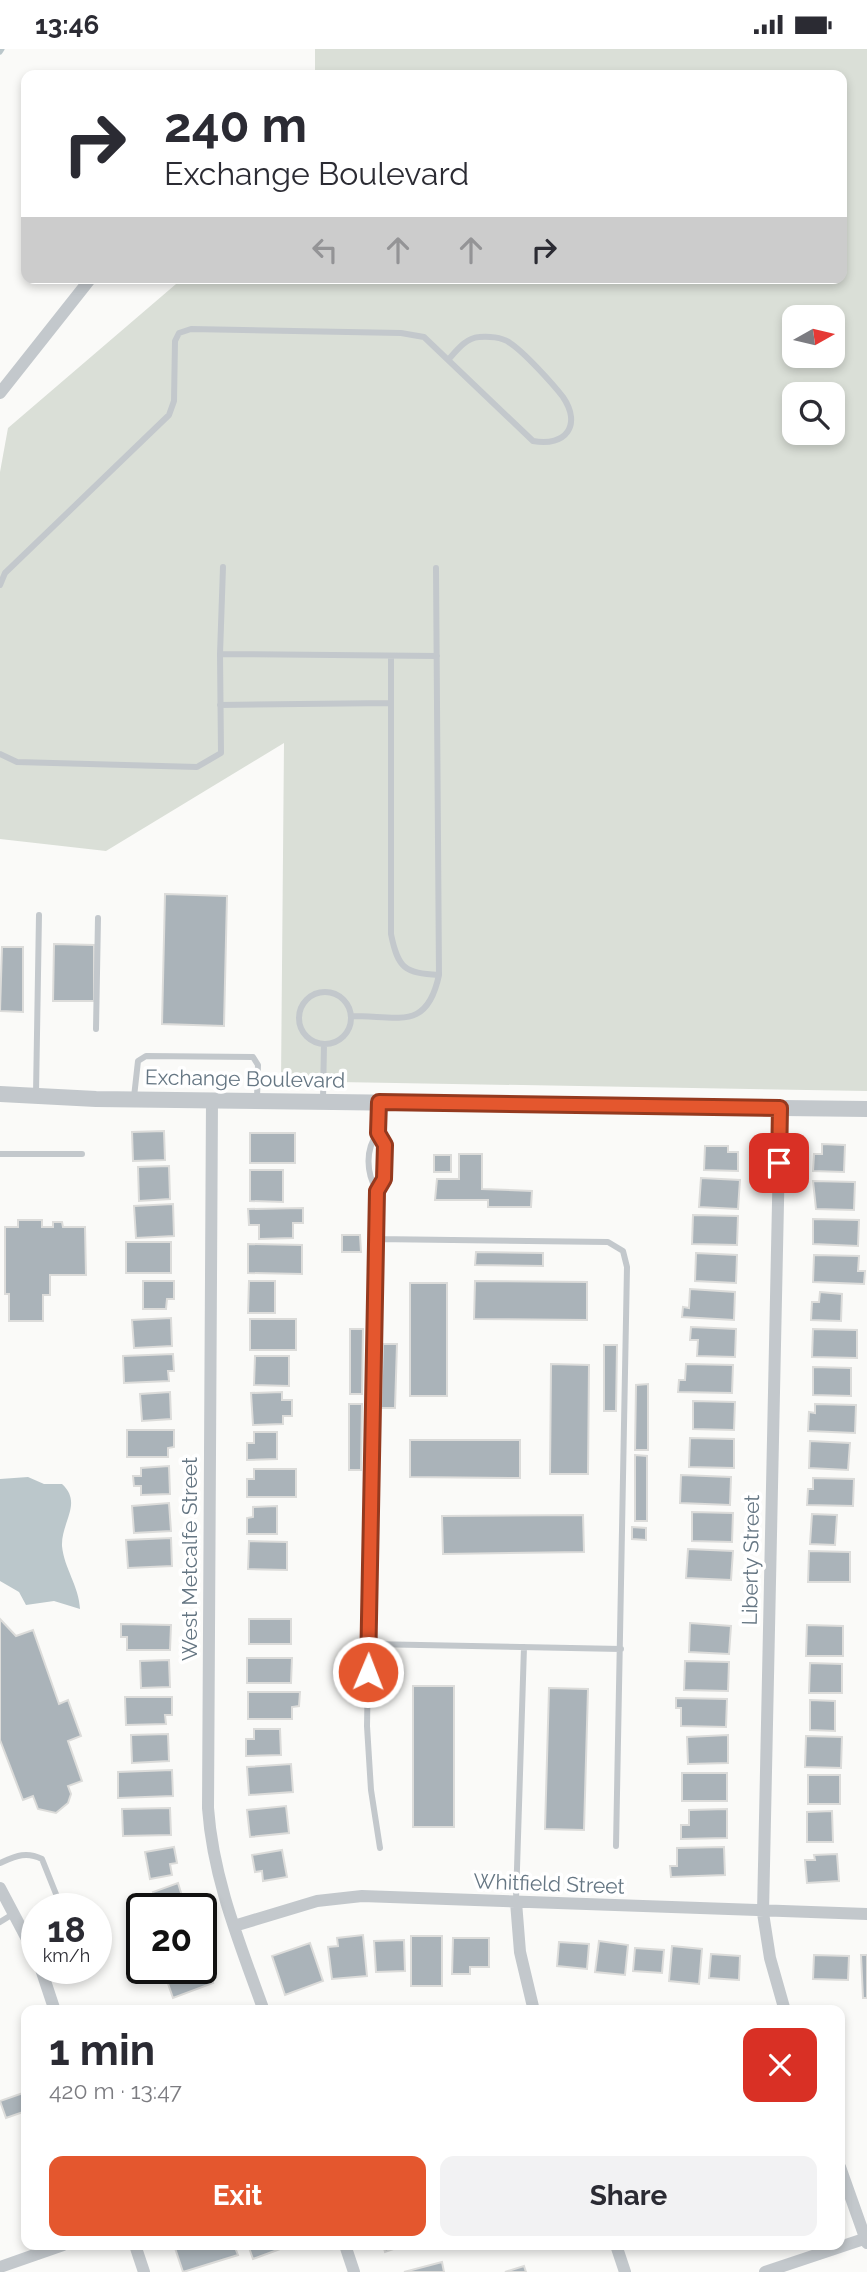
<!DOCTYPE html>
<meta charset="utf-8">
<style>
body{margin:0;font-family:Raleway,sans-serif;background:#f2f2f3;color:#2b2b33;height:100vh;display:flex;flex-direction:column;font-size:26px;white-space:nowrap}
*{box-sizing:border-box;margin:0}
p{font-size:23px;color:#7c7c81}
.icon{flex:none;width:38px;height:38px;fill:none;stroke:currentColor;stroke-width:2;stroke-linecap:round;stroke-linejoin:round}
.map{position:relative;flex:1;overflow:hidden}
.drawer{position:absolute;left:21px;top:1956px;width:824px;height:245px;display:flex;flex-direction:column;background:#fff;border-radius:14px;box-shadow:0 4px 10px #0003}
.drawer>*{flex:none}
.top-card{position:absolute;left:21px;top:21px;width:826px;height:214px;border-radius:14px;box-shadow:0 4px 10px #0003;background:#fff;color:#2b2b33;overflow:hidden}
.needle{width:46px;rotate:82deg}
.buttons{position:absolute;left:782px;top:256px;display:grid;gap:14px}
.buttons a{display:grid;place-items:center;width:63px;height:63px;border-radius:14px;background:#fff;box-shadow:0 4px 10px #0003;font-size:35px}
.speed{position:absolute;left:21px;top:1844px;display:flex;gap:14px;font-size:35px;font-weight:700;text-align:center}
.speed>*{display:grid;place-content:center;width:91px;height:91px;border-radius:50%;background:#fff;box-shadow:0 4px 10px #0003;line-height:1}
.speed small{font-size:18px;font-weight:400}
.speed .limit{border:4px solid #111;border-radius:10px;background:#fff;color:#111}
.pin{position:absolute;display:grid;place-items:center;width:60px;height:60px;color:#fff;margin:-30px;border-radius:14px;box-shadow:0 4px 10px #0006}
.me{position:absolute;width:77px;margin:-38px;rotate:1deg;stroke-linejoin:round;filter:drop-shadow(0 0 5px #0008)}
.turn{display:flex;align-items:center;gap:24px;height:147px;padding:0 28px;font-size:32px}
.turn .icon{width:91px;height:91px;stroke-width:2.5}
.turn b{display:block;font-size:49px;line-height:60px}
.lanes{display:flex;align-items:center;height:66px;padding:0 28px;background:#0003;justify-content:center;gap:35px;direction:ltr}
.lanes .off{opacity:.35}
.round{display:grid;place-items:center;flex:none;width:74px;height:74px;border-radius:14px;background:#f2f2f3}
.headline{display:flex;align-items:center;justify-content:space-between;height:119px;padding:0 28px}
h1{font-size:42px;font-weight:700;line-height:52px}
.primary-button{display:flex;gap:14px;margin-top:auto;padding:14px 28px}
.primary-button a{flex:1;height:80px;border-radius:14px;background:#e4572e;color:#fff;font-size:28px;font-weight:700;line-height:80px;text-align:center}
.primary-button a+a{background:#f2f2f3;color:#2b2b33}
.status{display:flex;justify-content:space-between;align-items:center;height:49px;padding:0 35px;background:#fff;direction:ltr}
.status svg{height:19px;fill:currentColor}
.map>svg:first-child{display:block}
</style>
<div class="status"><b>13:46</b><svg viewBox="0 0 49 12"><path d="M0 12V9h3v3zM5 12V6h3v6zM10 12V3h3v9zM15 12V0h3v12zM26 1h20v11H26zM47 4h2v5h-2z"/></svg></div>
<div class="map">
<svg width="867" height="2223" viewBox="0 0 867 2223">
<rect width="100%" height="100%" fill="#fafaf8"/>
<path fill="#dadfd7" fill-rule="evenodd" d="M315,0H867V1042L281,1032L284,694L106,802L0,790V423L8,379L183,229H842V26H315ZM794,268H833V306H794ZM794,345H833V383H794Z"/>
<path fill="#bbc7cb" d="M28,1428L44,1435H62C83,1454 61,1473 62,1497C64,1519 79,1537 80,1560L54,1552L26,1556L19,1543L0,1532V1430Z"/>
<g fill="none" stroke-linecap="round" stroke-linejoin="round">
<path stroke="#bbc7cb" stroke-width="5" d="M0,3L2,0"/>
</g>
<path fill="#aab3b9" stroke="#dcdcda" stroke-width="2" d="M165,845L227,847L224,977L162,975Z
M54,895L94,896V952H53Z
M2,898H23V963L0,962Z
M164,1082L165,1111L133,1112L132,1083Z
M250,1084H295V1114H250Z
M822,1095L845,1096L844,1123L813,1122L814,1105H822Z
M705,1097H728V1103H738V1122L704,1121Z
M459,1105H482V1140L532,1142L531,1158H488V1151H435L437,1130H459Z
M434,1106H451V1123H434Z
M169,1117L170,1150L139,1152L138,1118Z
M250,1121H283V1153L250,1152Z
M701,1129L740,1131L738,1160L699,1158Z
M813,1132L855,1133L854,1161L816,1160Z
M173,1155L174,1187L136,1189L134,1157Z
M303,1159V1174H293V1189L259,1190V1176H249L248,1160Z
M693,1166L738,1167L737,1196L692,1195Z
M813,1170L859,1171L858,1197L813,1195Z
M18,1171H42V1178H53V1173H62L63,1178H85L86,1226H50V1246H43V1272H9V1245H5V1178H18Z
M342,1186H360L361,1203H342Z
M126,1193H171V1224H126Z
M248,1195L302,1196V1225L248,1224Z
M476,1203L543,1204V1217L475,1216Z
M696,1204L737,1206L736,1234L695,1232Z
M814,1206L859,1207L858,1222H865L864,1235L813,1233Z
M143,1232H174V1250H167L166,1260H143Z
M249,1232H275V1264H248Z
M475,1232L587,1233V1271L474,1270Z
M410,1234H447V1347H410Z
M690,1240L735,1243L734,1271L682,1268L683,1258L689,1259Z
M820,1243L842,1245L841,1272L811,1271L812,1253H819Z
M171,1269L172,1297L134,1299L132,1271Z
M250,1270H296V1301H250Z
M691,1278L736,1280L735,1308L697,1307L698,1291H690Z
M350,1280H363L362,1345H350Z
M813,1280L857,1281V1309L812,1308Z
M383,1295H397L395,1359H381Z
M604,1296H617L616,1362H604Z
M173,1305L174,1322H168L169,1332L124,1334L123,1307Z
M255,1307H289V1337L254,1336Z
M551,1315L589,1316L588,1425H550Z
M686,1315L733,1316L732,1344L678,1343L679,1331H685Z
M813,1318L851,1319V1347L813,1346Z
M648,1335V1401H635L636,1336Z
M170,1343L171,1370L142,1372L140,1345Z
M282,1343V1351H292V1367H283V1375L253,1376L251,1344Z
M693,1352L735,1353L734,1381L693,1380Z
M349,1355H362L361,1421H349Z
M815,1355L856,1356L855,1384L808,1382L809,1363L815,1364Z
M127,1381H174V1398L168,1399V1408H127Z
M254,1383H277V1410L247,1411V1394H254Z
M690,1389L734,1390V1419L689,1418Z
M410,1391H520V1429L410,1428Z
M810,1392L850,1394L848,1421L809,1419Z
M635,1406L647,1407V1472H635Z
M169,1417L170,1445L141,1446V1437H134L133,1427H141V1419Z
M254,1420H296V1448H247V1430H254Z
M681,1426L731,1428L730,1456L680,1454Z
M813,1429L854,1430L853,1457L807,1456L808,1440H813Z
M169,1454L171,1482L134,1484L132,1457Z
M277,1457V1485H247V1469L253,1468V1458Z
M692,1463L733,1464L732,1493L692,1492Z
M812,1465L837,1466L835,1496L810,1495Z
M583,1466L584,1503L443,1505L442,1467Z
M632,1478L646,1479V1491L632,1490Z
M171,1489L172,1517L128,1519L126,1491Z
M249,1492L287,1493V1521L248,1520Z
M688,1500L733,1502L731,1531L686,1529Z
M809,1502L850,1503V1533H808Z
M0,1570L16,1587L33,1581L59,1655L68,1651L81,1687L68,1692L82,1732L68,1737L71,1745L68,1754L56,1764L38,1760L33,1747L23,1751L0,1691Z
M249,1570H291V1595H249Z
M690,1574L731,1577L729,1605L689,1603Z
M121,1575L171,1576L170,1601H127V1588H121Z
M807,1576L843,1577V1607H806Z
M247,1609H292L291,1634H247Z
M169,1611L170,1638L141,1639L140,1612Z
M685,1612L729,1613L728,1642L684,1641Z
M810,1614L842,1615V1644H809Z
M413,1637H454V1778H413Z
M549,1639L588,1640L584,1781L545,1780Z
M248,1643H300L299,1657L292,1658V1670H248Z
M125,1648H172V1666H165L166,1675L126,1676Z
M676,1649L727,1650L726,1678L681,1677V1659H676Z
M810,1651L835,1652V1682L810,1681Z
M254,1680H280L281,1706L246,1707V1690H254Z
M168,1685L169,1712L132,1714L131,1686Z
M728,1686V1714L688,1715L687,1688Z
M806,1687L842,1688L841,1719L805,1718Z
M291,1715L293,1743L249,1746L247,1718Z
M172,1721L173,1747L118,1749V1723Z
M682,1724H727V1752H682Z
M808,1726H840V1755H808Z
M286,1757L289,1784L250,1788L247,1761Z
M170,1759L171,1786L123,1787L122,1760Z
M727,1760V1789L681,1790V1776H689V1761Z
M832,1762L833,1793H807V1763Z
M174,1798L177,1814L170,1815L172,1826L150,1830L145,1803Z
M724,1798L725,1826L671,1828L670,1817H677V1799Z
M282,1801L287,1828L263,1832L262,1822L255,1823L252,1806Z
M837,1805L839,1832L807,1834L805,1811H815L814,1806Z
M178,1834L186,1860H159L153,1843Z
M363,1886L367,1927L332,1930L328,1898L338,1897L337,1889Z
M411,1887H442V1937H411Z
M453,1889H489V1918H470V1925H452Z
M404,1891L405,1922L376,1923L374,1892Z
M599,1892L628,1896L625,1926L595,1923Z
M559,1893L589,1895L587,1920L557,1917Z
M310,1894L323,1932L285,1946L272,1907Z
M672,1897L702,1900L699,1935L669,1932Z
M635,1899L664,1901L662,1924L633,1922Z
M711,1905L740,1907L739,1931L709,1929Z
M814,1906L849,1907L848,1931L813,1930Z
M861,1906H867V1949H863Z
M205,1911L213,1934L173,1949L165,1926L180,1920H201V1912Z
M26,2043V2072L23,2063L6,2069L0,2052Z
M174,2196H234L238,2206L183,2223Z
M248,2196H291L253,2210Z
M383,2196H405L385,2203Z
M442,2213L444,2223H404Z
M524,2217L526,2223H505Z"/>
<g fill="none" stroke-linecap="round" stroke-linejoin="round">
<path stroke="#c3c8cc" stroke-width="6" d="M223,518L220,605L437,607
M0,536L5,524L169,366L174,352L175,292L179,284L191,280L401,284L424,288L533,392C566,398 582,376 563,348C553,335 524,303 510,294C502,288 488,287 479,288C466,289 457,301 449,310
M391,607V885C398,920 405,924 439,926
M220,656L391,654
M0,705L17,713L197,718L221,704L220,605
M299 969a26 26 0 1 1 52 0a26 26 0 1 1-52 0Z
M351,967C400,967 427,982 439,926L436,519
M96,980L98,869
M36,1045L39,866
M134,1048L138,1012L146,1007L253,1008L258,1016L257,1050
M323,1050L324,995
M378,1084C365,1100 366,1124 377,1142L367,1677L371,1741L380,1799
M0,1105H82
M377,1142L385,1131V1096L378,1084V1055
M376,1190L608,1193L623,1202L627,1218L616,1797
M369,1595L621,1600
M0,1814C16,1807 26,1802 42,1810L62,1860
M516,1851L524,1598
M0,1873L13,1865"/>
<path stroke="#c3c8cc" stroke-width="12" d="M0,344L91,229
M212,1051L208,1759C213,1830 240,1895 264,1962
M780,1059L763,1864L770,1909L785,1962
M0,1839L37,1909
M516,1853L520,1903L534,1962
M234,1877L317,1852L362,1847L867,1865
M41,1920L55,1962
M840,2118L867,2194
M135,2196L144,2223
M345,2196L354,2223
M616,2196L625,2223
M0,2218L63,2196
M765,2223L867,2189"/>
<path stroke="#c3c8cc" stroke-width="16" d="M0,1045L96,1050L867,1060"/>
</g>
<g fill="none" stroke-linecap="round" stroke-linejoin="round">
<defs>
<path id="route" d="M368,1623L377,1142L384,1130L385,1096L378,1084L379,1053L780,1059L779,1114"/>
</defs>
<use href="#route" stroke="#94391e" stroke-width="18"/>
<use href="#route" stroke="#e4572e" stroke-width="12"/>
</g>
<g text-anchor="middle" stroke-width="7" stroke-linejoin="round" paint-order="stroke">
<g font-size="21" fill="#657683" stroke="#fff">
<text transform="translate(245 1030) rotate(1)" y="7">Exchange Boulevard</text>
<text transform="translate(190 1510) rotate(-90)" y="7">West Metcalfe Street</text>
<text transform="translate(751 1511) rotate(-89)" y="7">Liberty Street</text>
<text transform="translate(549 1835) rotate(2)" y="7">Whitfield Street</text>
</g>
</g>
</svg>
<div class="buttons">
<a><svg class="needle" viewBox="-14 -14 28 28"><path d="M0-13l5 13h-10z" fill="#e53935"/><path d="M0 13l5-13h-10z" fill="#7c7c81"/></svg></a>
<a><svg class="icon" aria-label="search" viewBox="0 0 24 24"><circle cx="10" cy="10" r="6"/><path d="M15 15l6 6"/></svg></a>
</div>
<div class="speed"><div>18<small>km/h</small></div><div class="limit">20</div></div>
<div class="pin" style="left:779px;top:1114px;background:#d93025"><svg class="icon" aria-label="arrive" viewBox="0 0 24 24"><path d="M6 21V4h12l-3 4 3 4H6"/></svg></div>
<svg class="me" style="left:368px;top:1623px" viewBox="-20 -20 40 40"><circle r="17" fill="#e4572e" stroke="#fff" stroke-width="3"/><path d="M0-11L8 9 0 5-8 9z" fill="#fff"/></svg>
<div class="top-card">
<div class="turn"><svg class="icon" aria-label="right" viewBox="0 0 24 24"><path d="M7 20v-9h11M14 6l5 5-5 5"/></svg><div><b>240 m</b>Exchange Boulevard</div></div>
<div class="lanes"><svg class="icon off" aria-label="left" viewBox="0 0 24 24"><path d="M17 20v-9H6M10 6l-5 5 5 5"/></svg><svg class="icon off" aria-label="ahead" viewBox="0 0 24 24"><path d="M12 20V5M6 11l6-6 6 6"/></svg><svg class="icon off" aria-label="ahead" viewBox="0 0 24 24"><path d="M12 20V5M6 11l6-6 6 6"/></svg><svg class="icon" aria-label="right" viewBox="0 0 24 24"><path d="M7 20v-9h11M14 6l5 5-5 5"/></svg></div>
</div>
<section class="drawer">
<div class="headline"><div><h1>1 min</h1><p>420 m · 13:47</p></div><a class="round" style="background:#d93025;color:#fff"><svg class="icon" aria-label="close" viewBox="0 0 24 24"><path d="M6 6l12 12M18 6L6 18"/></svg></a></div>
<div class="primary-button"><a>Exit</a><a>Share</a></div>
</section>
</div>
